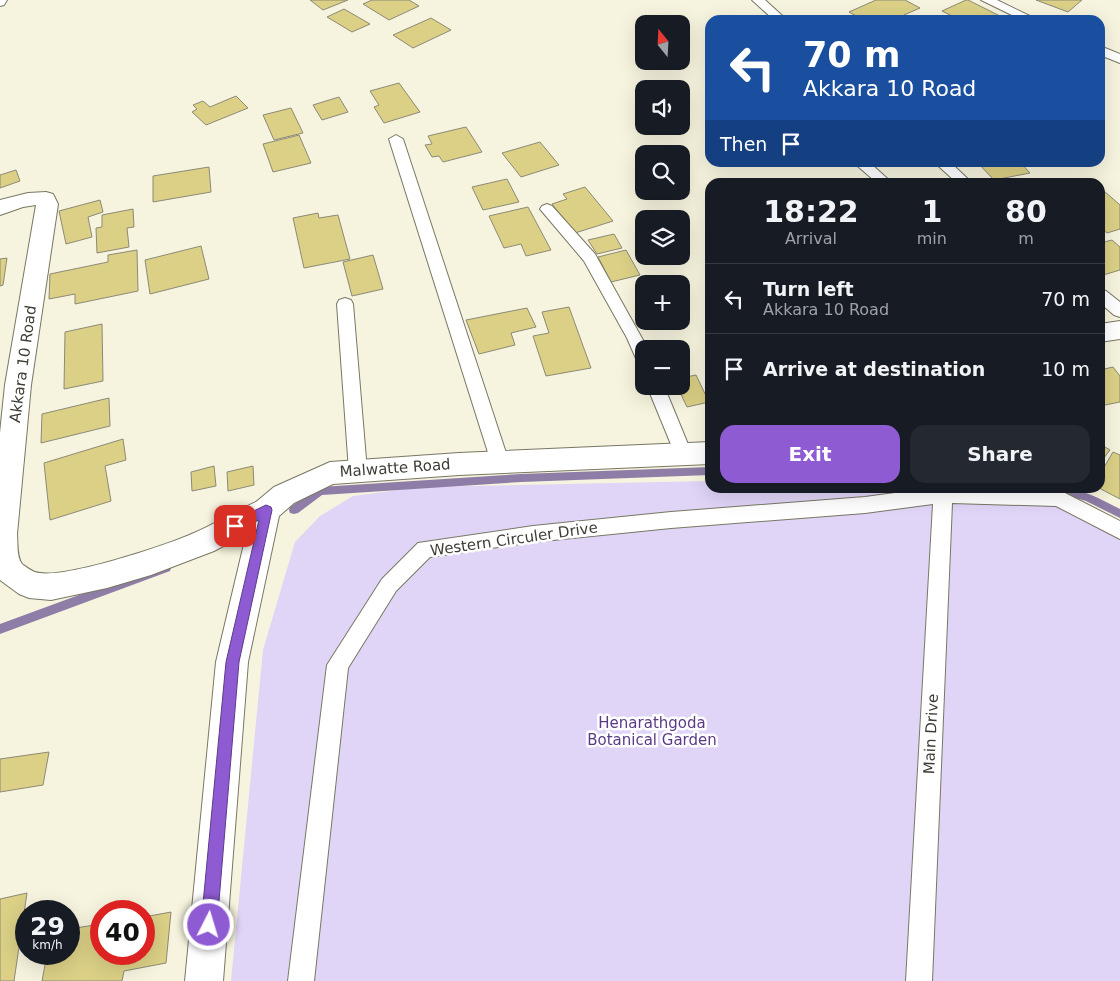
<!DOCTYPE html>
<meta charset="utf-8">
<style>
body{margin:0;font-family:"DejaVu Sans",sans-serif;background:#242831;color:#f1f3f6;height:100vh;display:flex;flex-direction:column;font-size:19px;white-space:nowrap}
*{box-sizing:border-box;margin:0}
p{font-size:16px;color:#9ea1a6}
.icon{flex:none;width:28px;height:28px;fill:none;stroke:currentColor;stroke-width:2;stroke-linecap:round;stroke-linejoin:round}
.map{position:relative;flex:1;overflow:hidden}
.drawer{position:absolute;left:705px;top:178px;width:400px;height:315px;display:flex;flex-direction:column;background:#171b24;border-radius:15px;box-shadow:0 5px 20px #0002}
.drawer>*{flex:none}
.hud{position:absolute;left:705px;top:15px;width:400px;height:152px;border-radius:15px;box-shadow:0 5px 20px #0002;background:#1a4fa0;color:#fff;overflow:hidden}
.needle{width:32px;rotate:342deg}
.controls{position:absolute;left:635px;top:15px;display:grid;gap:10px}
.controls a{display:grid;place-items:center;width:55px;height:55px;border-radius:10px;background:#171b24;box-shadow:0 5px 20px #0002;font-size:25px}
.speed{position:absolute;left:15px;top:900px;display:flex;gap:10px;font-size:25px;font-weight:700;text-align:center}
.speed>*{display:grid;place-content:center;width:65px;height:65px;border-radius:50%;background:#171b24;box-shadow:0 5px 20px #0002;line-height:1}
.speed small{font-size:12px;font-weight:400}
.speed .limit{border:8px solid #d22;background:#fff;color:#111}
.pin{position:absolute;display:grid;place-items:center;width:42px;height:42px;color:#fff;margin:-21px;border-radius:10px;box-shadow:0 2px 8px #0006}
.me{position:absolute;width:55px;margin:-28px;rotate:5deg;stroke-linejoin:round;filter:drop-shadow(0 0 4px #0008)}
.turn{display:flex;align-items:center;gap:18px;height:105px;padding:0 15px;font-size:22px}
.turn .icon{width:65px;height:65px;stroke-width:2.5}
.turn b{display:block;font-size:35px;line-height:42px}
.then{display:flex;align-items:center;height:48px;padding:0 15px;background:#0003;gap:10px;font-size:19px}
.eta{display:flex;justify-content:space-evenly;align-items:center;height:85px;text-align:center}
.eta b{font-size:30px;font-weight:700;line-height:35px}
.button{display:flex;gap:10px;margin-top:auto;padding:10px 15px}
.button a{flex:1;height:58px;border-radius:15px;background:#8f5bd3;color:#fff;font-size:20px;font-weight:700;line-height:58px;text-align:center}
.button a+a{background:#242831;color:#f1f3f6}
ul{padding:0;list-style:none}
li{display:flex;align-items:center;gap:15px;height:70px;padding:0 15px;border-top:1px solid #363941}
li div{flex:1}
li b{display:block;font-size:19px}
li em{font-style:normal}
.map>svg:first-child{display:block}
</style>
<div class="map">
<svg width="1120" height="981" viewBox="0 0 1120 981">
<rect width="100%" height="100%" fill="#f6f3de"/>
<path fill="#e0d4f7" d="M710,481V488H1055L1120,521V981H231L263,650L295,542L320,516L353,496L422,487Z"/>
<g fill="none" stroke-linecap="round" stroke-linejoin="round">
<path fill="#8d7da7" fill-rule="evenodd" d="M710,467V475L521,482L322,495L298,513L294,514L290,513L289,510L290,507L320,487L521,474Z
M1051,488C1076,485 1098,498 1120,509V518L1086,501L1052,491Z
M166,563L170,565L171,568L170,571L0,634V624Z"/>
</g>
<path fill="#dbd086" stroke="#8c8a77" d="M310,0H348L323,10Z
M372,0H409L419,6L389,20L363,4Z
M876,0H905L920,8L904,15L914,20H863L849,12Z
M966,0H968L1008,20H960L942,11Z
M1036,0H1082L1068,12Z
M344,9L370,24L352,32L327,17Z
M431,18L451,30L413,48L393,35Z
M399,83L420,112L384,123L374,107L379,105L370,91Z
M236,96L248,108L206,125L192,112L197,109L193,105L203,101L210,107Z
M339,97L348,112L322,120L313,105Z
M291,108L303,133L274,140L263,115Z
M466,127L482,152L443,162L439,156L432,157L425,145L432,144L428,136Z
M299,135L311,163L273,172L263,144Z
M540,142L559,165L521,177L502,153Z
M977,162H1020L1030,173L994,180Z
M209,167L211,192L153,202V176Z
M16,170L20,181L0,188V175Z
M507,179L519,202L483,210L472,187Z
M585,187L613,221L575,233L552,204L567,199L563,194Z
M1104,191L1120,205V229L1107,233L1100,227V192Z
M100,200L103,212L88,217L92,237L66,244L59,211Z
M528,207L551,250L526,256L521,244L504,248L489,216Z
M133,209L134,227L127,228L129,247L97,253L96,228L102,227V215Z
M318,213L319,218L338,215L350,259L304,268L293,218Z
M614,234L622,248L597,254L588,240Z
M1112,240L1120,247V270L1100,276V243Z
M201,246L209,279L150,294L145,260Z
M137,250L138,291L75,304V294L49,299L50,274L108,262V255Z
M626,250L640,275L611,282L598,257Z
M373,255L383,289L352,296L343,262Z
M7,258L3,285L0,286V259Z
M569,307L591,368L546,376L533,336L549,333L542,312Z
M527,308L536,327L511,333L515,345L479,354L466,320Z
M102,324L103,381L64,389L65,332Z
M1113,367L1120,376V402L1100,406V370Z
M696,375L709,402L687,407L677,386H681V378Z
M109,398L110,426L41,443L42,414Z
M123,439L126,460L105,466L111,501L50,520L44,463Z
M1100,444L1110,450L1100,463Z
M1113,452L1120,455V499L1099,488L1100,474Z
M214,466L216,486L192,491L191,472Z
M253,466L254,485L228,491L227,472Z
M49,752L43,785L0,792V759Z
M27,893L14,981H0V899Z
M171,912L166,963L124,971L122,981H42L47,954H69V929L101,924V954H144V917Z"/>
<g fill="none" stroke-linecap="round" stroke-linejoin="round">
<defs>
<path id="lane" d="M0,0H7L4,5L0,6Z
M752,0H765L787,20H774Z
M981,0H997L1038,20H1022Z
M1100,46L1120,54V63L1100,55Z
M396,135L403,139L509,462L506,467L500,470L494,467L491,462L389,139Z
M853,162H869L891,182H876Z
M934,162H950L971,182H956Z
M547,204L552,206L595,254L648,349H644V365L638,363L627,338L584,261L540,209L542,206Z
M1100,289L1106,291L1120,302V317L1114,315L1100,303Z
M345,298L351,300L353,304L367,471L365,476L358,479L351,476L349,471L337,304L339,300Z
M647,386H664L692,454L689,459L683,461L677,459Z
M932,488L1059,490L1120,521V539L1056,506L952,503L932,981H906L933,504L865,513L671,528L533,542L430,557L396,591L348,668L314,981H288L327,665L382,579L418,543L533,526L671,512L865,497Z"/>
<path id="street" d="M46,192L53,194L58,204L31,385L17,534C18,543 16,556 22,564C25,566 31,571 35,572C60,581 167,545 194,533C218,523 241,507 266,498L276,502L280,510L276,518L214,551L151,575L107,588L51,600L29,598L19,594L0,580V433L5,385L36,205L23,207L0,215V200L28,193Z"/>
<path id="secondary" d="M1120,321V339L1100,342V324Z
M710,442V464L459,475L333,484L294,503L279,516L248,662L223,981H185L216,662L252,510L256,502L274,487L330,462L459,453Z"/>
</defs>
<use href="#lane" stroke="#797764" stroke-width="2"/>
<use href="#street" stroke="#797764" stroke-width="2"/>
<use href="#secondary" stroke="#797764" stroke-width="2"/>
<use href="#lane" fill="#fff" fill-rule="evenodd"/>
<use href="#street" fill="#fff" fill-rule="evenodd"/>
<use href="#secondary" fill="#fff" fill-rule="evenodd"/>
</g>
<path fill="#8f5bd3" stroke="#5d3b89" d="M266,505L271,507L272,510L239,662L217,925L214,930L209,932L204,930L201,925L226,662L259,520L235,531L231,529L229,526L231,522Z"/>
<g text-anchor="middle" stroke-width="5" stroke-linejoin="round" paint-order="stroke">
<g font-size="15" fill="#3e3d35" stroke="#fff">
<text transform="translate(23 364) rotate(-82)" y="5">Akkara 10 Road</text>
<text transform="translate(395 468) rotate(-4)" y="5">Malwatte Road</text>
<text transform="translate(514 539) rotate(-8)" y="5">Western Circuler Drive</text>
<text transform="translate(931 734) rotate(-87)" y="5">Main Drive</text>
</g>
<g font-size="15" fill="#5b3b88" stroke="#fff">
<text x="652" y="728">Henarathgoda<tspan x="652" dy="17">Botanical Garden</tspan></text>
</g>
</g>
</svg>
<div class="controls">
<a><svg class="needle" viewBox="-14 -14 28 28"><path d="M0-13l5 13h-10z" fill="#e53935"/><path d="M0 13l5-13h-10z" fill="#9ea1a6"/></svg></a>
<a><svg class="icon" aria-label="sound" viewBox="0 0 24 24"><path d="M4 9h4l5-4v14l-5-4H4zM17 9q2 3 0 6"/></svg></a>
<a><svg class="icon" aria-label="search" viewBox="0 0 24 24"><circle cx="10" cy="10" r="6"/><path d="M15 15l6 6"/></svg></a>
<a><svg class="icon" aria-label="layers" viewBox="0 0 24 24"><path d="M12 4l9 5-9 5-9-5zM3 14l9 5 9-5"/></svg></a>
<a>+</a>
<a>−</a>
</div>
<div class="speed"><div>29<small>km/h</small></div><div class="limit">40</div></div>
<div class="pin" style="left:235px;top:526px;background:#d93025"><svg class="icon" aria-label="arrive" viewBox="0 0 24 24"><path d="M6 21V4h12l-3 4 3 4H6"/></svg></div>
<svg class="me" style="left:209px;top:925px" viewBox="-20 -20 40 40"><circle r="17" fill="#8f5bd3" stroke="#fff" stroke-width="3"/><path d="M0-11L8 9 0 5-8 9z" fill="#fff"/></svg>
<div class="hud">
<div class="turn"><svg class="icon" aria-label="left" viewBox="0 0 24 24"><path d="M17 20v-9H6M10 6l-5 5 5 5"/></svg><div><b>70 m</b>Akkara 10 Road</div></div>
<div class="then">Then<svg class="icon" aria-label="arrive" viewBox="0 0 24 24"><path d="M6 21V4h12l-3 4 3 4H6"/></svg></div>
</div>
<section class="drawer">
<div class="eta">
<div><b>18:22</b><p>Arrival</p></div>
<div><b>1</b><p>min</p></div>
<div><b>80</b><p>m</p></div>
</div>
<ul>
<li><svg class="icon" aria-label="left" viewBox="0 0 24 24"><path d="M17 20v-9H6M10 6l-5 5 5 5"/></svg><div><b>Turn left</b><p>Akkara 10 Road</p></div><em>70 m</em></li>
<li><svg class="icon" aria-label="arrive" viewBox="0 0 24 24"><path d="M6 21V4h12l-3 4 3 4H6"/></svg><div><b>Arrive at destination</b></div><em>10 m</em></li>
</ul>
<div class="button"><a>Exit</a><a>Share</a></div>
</section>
</div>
